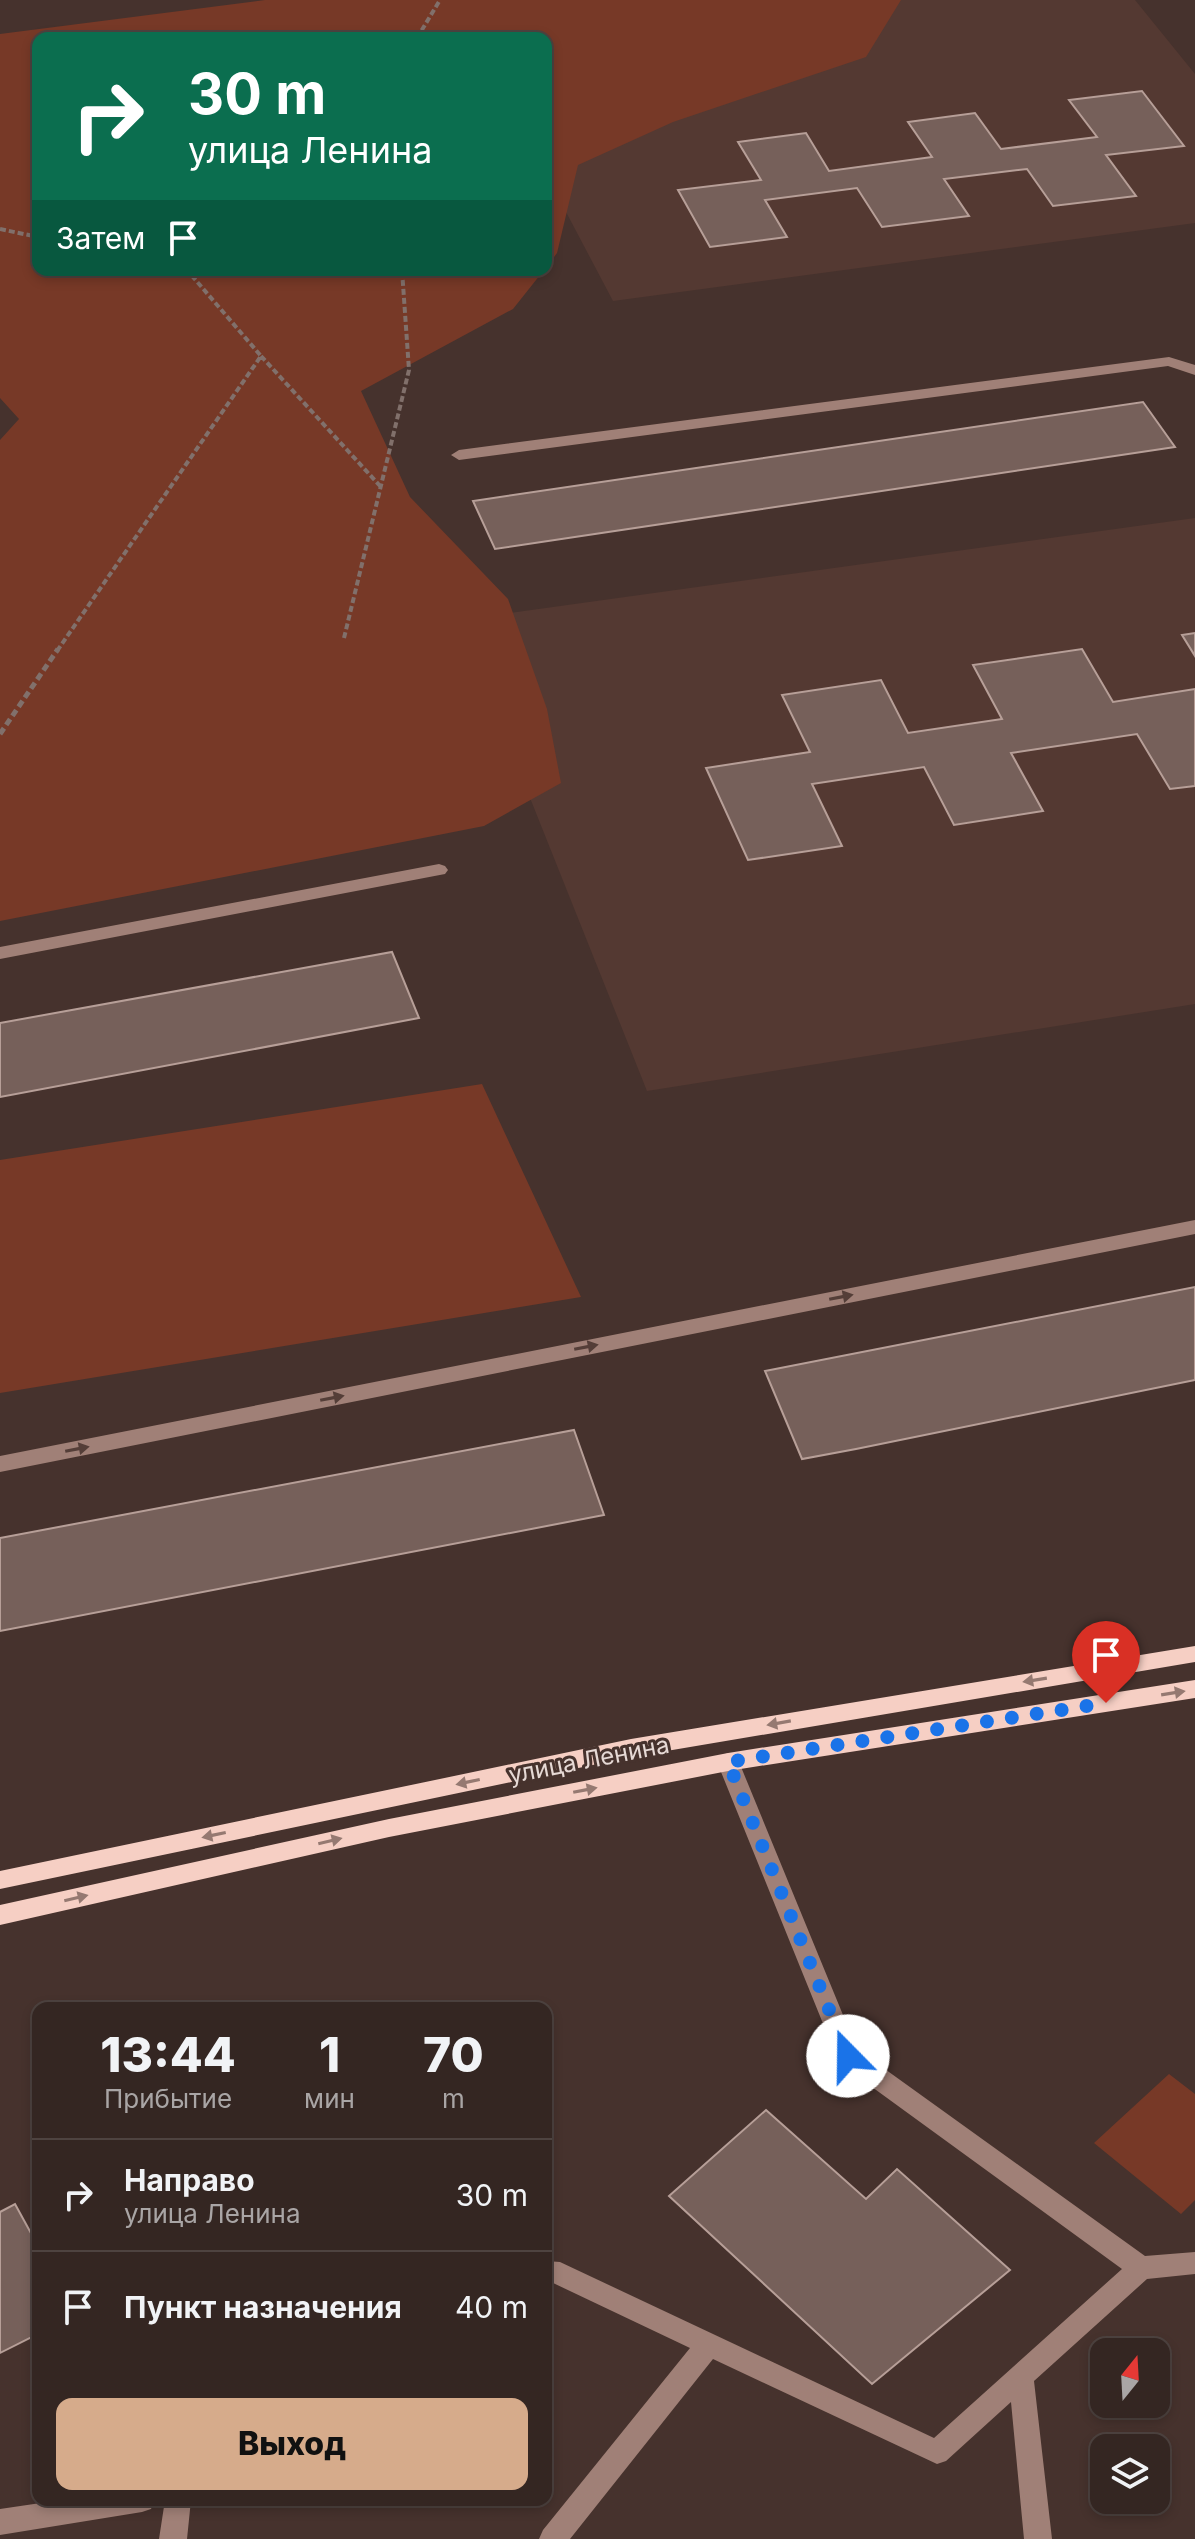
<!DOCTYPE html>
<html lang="ru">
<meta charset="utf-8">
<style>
body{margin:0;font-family:Inter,sans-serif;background:#3f322f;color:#f1f3f6;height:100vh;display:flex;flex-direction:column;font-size:30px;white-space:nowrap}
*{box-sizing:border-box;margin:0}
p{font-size:26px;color:#a9a5a5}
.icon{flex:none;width:44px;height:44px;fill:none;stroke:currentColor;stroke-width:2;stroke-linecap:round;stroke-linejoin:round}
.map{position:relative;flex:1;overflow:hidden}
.panel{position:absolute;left:32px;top:2002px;width:520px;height:504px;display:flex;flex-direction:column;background:#342622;border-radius:16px;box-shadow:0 4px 12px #0003,0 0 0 2px #4e4340}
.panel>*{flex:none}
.banner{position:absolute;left:32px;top:32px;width:520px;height:244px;border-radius:16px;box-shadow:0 4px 12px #0003,0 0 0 2px #4e4340;background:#0b6e4f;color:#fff;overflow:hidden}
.needle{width:52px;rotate:18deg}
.tools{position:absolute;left:1090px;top:2338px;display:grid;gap:16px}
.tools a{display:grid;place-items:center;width:80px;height:80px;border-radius:16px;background:#342622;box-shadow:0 4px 12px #0003,0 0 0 2px #4e4340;font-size:40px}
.pin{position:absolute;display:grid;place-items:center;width:68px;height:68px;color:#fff;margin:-82px -34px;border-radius:50% 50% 50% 0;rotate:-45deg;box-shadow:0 0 8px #0007}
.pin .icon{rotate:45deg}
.me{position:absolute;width:88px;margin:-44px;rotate:338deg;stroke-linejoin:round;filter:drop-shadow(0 0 6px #0008)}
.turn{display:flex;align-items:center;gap:28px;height:168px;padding:0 24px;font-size:36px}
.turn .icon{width:104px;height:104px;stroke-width:2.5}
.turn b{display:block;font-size:56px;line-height:68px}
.then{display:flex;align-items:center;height:76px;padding:0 24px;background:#0003;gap:16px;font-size:30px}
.eta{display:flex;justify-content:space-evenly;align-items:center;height:136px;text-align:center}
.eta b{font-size:48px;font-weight:800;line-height:56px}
.action{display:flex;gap:16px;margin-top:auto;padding:16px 24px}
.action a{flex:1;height:92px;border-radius:16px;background:#d6ab8b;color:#111;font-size:32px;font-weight:800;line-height:92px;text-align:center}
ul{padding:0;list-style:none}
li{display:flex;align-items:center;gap:24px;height:112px;padding:0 24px;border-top:2px solid #4e4340}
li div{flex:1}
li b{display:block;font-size:30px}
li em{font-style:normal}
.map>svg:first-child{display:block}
</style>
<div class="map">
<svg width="1195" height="2539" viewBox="0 0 1195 2539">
<rect width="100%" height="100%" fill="#46322d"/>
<path fill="#543932" d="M571,0H1135L1195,74V223L613,301L546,174V38Z
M1195,518V1004L647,1091L459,620Z"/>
<path fill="#773927" d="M265,0H901L866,57L673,122L578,165L557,253L546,268V38H38V270H544L513,309L361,391L410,497L508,599L547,709L561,783L484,826L0,921V440L19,419L0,398V34Z
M482,1084L581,1297L0,1393V1160Z
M1169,2074L1195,2094V2200L1181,2214L1094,2143Z"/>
<path fill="#76605a" stroke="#b79f98" stroke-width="2" d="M1142,91L1184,146L1106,155L1136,196L1053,206L1027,169L944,179L969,216L882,227L857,188L765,200L787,237L710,247L678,190L761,180L738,142L806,133L829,171L932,157L908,122L975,113L1001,149L1097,137L1069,100Z
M1143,402L1175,447L495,549L473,501Z
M1195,633V656L1182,635Z
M1082,649L1113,702L1195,689V786L1170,789L1137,734L1011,753L1043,811L954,825L924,767L812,784L842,846L748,860L706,768L810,752L782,695L881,680L908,733L1002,719L973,665Z
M392,952L419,1018L0,1097V1023Z
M1195,1287V1380L856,1449L802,1459L765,1371Z
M574,1430L604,1515L0,1631V1538Z
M766,2110L866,2199L897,2169L1010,2270L872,2384L669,2196Z
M15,2204L38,2246V2334L0,2353V2212Z"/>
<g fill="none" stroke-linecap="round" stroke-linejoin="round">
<path stroke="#81706b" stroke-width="4" stroke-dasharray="6 3" stroke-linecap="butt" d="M417,38L440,0
M0,229L38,237
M261,356L381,487
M344,638L409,370L402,270
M57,651L261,356L187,270"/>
<path stroke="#81706b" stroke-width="5" stroke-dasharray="7 4" stroke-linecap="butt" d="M0,734L58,649"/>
<path fill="#a08077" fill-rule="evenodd" d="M1169,357L1195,365V375L1168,366L459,460L451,455L459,450Z
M439,864L445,866L448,870L445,874L0,959V947Z
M1195,1220V1234L0,1472V1456Z
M728,1753L736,1756L739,1762L857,2049L1145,2256L1195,2252V2274L1147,2279L1034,2381L1052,2539H1024L1011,2402L946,2461L937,2464L713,2359L570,2539H539L543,2530L690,2348L551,2282L546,2284V2261L560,2262L934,2438L1122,2269L839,2063L717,1762L720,1756Z
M61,2500H155L151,2509L142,2512L0,2535V2509Z
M165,2500H191L187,2539H159Z"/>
<path fill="#f6cfc4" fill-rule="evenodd" d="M1195,1646V1662L631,1757L0,1889V1871L631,1739Z
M1195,1680V1698L728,1771L389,1837L0,1925V1905L389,1819L728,1753Z"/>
</g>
<defs><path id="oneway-solid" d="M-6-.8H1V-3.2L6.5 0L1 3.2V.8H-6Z" transform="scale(2)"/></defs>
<g fill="#543e38">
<use href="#oneway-solid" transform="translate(841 1297) rotate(-11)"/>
<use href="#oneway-solid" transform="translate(586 1347) rotate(-11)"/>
<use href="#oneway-solid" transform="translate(332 1398) rotate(-11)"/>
<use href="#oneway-solid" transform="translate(77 1449) rotate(-11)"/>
</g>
<g fill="#957971">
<use href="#oneway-solid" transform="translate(1035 1680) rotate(171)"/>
<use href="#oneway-solid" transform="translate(1173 1693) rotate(-9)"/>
<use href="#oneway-solid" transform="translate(779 1723) rotate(170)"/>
<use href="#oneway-solid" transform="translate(468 1782) rotate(168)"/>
<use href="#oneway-solid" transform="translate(585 1790) rotate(-11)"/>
<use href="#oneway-solid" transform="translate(214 1835) rotate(168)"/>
<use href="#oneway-solid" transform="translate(330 1841) rotate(-13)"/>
<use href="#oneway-solid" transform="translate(76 1898) rotate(-13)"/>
</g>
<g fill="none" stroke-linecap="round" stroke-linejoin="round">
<path stroke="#1a73e8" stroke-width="14" stroke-dasharray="0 25.2" d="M848,2056L728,1762L1106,1703"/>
</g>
<g text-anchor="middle" stroke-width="6" stroke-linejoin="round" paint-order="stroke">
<g font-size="24" fill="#e6d9d5" stroke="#46322d">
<text transform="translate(589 1760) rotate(-11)" y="8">улица Ленина</text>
</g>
</g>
</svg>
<div class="tools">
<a><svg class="needle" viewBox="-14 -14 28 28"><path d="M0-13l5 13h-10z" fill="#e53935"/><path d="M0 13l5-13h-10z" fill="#a9a5a5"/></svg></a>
<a><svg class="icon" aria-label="layers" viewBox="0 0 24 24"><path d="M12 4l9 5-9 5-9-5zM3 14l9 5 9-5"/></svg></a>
</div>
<div class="pin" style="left:1106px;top:1703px;background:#d93025"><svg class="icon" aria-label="arrive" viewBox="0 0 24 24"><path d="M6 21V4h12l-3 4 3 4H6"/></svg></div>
<svg class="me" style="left:848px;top:2056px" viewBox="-20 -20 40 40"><circle r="19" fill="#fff"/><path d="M0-13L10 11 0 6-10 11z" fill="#1a73e8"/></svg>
<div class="banner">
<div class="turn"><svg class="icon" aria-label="right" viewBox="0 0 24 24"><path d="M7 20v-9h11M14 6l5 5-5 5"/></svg><div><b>30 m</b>улица Ленина</div></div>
<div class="then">Затем<svg class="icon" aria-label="arrive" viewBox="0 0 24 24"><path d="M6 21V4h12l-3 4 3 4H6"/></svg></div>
</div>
<section class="panel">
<div class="eta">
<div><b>13:44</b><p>Прибытие</p></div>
<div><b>1</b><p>мин</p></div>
<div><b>70</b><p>m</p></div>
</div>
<ul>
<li><svg class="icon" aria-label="right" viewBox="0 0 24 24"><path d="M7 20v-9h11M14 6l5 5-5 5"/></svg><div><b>Направо</b><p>улица Ленина</p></div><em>30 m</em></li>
<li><svg class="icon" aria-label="arrive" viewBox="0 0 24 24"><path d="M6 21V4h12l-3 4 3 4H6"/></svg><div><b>Пункт назначения</b></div><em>40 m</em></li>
</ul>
<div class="action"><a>Выход</a></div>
</section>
</div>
